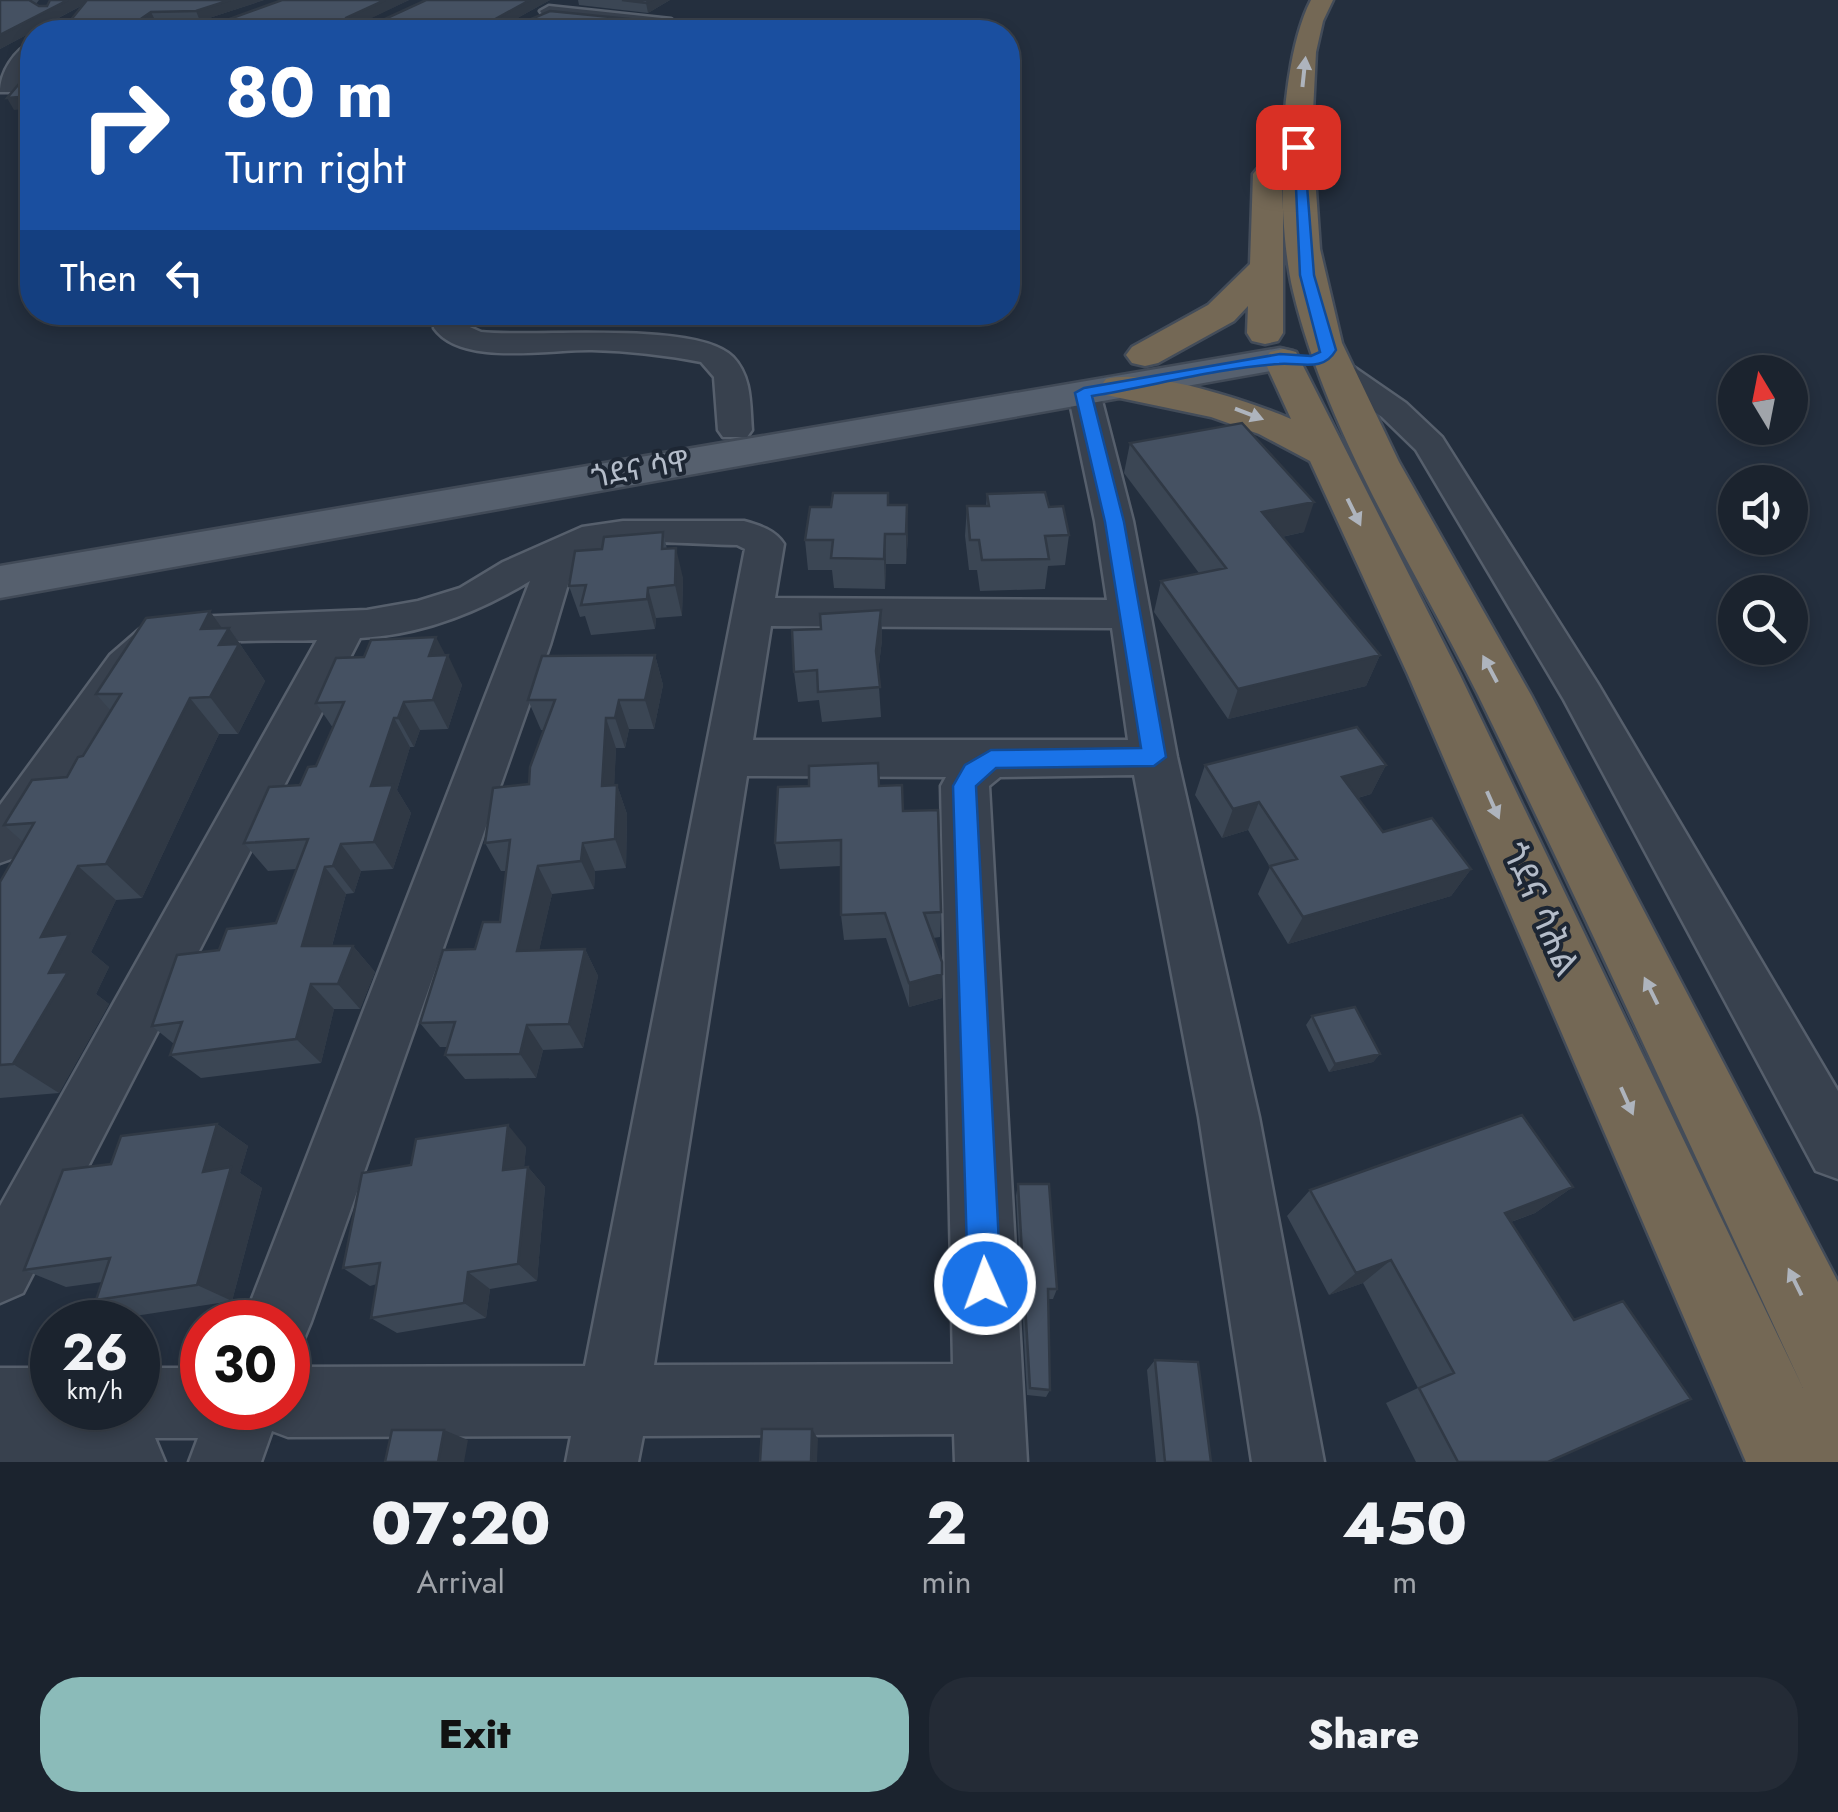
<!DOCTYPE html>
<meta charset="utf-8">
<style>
body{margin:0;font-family:Jost,"Noto Sans Ethiopic",sans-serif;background:#242b36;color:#f1f3f6;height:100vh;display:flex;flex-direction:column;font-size:38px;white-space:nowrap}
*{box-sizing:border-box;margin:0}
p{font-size:32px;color:#a0a4aa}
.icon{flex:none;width:55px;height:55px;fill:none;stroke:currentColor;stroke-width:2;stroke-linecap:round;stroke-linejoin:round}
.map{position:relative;height:1462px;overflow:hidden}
.details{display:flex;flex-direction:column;background:#1b232e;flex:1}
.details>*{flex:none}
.hud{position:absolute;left:20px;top:20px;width:1000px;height:305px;border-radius:40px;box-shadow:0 5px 15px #0003,0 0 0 2px #39404a;background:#1a4fa0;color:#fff;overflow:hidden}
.needle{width:65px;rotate:350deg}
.fabs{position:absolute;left:1718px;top:355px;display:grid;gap:20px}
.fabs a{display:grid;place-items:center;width:90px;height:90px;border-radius:50%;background:#1b232e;box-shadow:0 5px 15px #0003,0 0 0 2px #39404a;font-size:50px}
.speed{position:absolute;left:30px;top:1300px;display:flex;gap:20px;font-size:50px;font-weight:700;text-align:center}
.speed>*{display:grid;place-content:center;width:130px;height:130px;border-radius:50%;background:#1b232e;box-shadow:0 5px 15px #0003,0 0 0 2px #39404a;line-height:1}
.speed small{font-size:25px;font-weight:400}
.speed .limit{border:15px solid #d22;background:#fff;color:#111}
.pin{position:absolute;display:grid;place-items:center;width:85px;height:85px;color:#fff;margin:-42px;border-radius:20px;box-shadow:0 5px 15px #0006}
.me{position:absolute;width:110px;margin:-55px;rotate:358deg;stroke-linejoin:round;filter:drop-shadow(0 0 8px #0008)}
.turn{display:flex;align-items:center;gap:35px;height:210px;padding:0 40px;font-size:45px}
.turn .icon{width:130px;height:130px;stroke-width:2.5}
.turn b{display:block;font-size:70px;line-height:85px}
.then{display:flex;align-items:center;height:95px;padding:0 40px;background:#0003;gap:20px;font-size:38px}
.eta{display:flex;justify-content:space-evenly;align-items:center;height:170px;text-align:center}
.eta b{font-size:60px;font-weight:800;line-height:70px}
.cta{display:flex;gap:20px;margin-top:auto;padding:20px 40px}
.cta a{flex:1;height:115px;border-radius:40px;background:#8bbbb9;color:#111;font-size:40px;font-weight:800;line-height:115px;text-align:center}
.cta a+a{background:#242b36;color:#f1f3f6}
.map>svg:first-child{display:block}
</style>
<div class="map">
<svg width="1838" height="1462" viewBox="0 0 1838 1462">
<rect width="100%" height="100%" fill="#242f3e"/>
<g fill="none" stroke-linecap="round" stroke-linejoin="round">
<defs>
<path id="street" d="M187,0H205L202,32H184Z
M549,6L671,19L687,32L543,15L540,11Z
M32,42V61L18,80H32V92H0C0,73 14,50 32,42Z
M461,312L463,324L481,332C534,338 697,320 733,357C752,377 750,404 752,430L747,437H723L718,430L714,377L701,362C665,355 628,351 592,350C550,349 461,367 434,328L433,312Z
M1337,361L1348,363L1406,403L1442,437L1598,684L1838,1091V1179L1816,1171L1564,700L1416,450L1382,417L1326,377L1321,370L1326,363Z
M1084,383L1095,386L1100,393L1133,521L1177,757L1259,1117L1324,1462H1252L1199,1117L1134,775L1000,777L989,786L1027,1462H955L954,1434L643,1436L638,1462H566L571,1436L288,1437L272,1431L261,1462H189L198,1438H155L165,1462H0V1368H52V1408H85L80,1421L112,1424L105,1408H138V1368H202V1408H288V1367L585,1366L745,549L737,545C687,545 622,534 576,557L550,645L311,1322L301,1346L288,1351V1322H243L530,581C479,612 421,635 360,638L23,1293L0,1303V1206L317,640C278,642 206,637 172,650C136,663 44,818 17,857L0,863V805L110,655L140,629L192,617L367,610L418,601L460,588L503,562L582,527L623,521H744C759,525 775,530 784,544L775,598L1107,600L1095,521L1068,393L1073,386ZM771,626L1112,628L1128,740H753ZM747,776L946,777L941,786L953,1364L654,1365Z"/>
<path id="primary" d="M1280,348L1293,351L1299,359L1293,367L0,598V566Z"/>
<path id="highway" d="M1311,0H1333L1323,21L1316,52L1312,132L1320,249L1342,343L1399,462L1531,695L1838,1282V1462H1746L1408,675L1310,461L1259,434L1211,417L1106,395L1100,387L1106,379C1149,368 1249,401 1291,419L1264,360L1270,352L1283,349L1296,352L1460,675L1803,1388C1695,1157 1590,924 1478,695C1412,563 1327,433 1293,291C1276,219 1277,65 1311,0Z
M1268,165L1278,168L1283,174V333L1278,341L1265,344L1252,341L1247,333L1248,306L1234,321L1158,363L1145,366L1132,363L1126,355L1132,347L1208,305L1250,264L1253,174L1258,168Z"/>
</defs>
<use href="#street" stroke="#565f6c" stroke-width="5"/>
<use href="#primary" stroke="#414a57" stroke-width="5"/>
<use href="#highway" stroke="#434c59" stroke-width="5"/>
<use href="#street" fill="#38414e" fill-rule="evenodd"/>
<use href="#primary" fill="#56606e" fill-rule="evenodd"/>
<use href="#highway" fill="#746855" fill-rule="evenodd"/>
</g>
<path fill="#3b4654" d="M0,0H39L36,4L39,6H47L50,0H264L200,21L156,22L152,25H213L282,0H409L358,24L372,25L426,0H550L505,25H517L550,11L650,21L652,32H61L83,5L0,49Z
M578,0H670L648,13L579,5Z
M1130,443L1304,532L1282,537L1380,655L1366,686L1228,719L1154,612L1161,581L1199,573L1124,473Z
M987,494L1049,507L1069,535L1065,565L1048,566L1045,589L980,591L977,570H969L965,536L967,506H986Z
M889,505L908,536L906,564H886L885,589L834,588L832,570H808L805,540L831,507Z
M663,532L667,549L683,578L682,616L656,618L655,629L591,635L585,616L580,617L569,586L602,549Z
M881,610L882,640L878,672L881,717L822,722L819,700L798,702L794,672L821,629Z
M229,628L265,681L238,734H219L142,898L116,900L91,952L109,967L96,994L109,1004L59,1093L0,1098V882L23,842L4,825L67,777L83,756L111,711L96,694L222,629Z
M445,655L462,685L448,729L420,730L414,747H410L397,790L411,813L393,869L361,871L354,893L346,894L332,946H353L375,972L360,1009H334L321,1063L201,1078L170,1055L174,1044L152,1026L219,950L276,923L297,869L268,871L244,843L316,766L333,728L316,703Z
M655,655L663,685L654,729H629L625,748H616L614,785H617L627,814L626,868L595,871L594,889L552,894L539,950L585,949L598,976L583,1048L543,1050L536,1078L465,1079L445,1055L448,1047H440L420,1023L475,949L500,922L506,871H501L485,843L529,784L544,730H541L528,700Z
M1205,765H1386L1371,794L1358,798L1383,832L1471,869L1451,896L1288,944L1258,894L1270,867L1248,830L1222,838L1195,795Z
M879,786L903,811L941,912L940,937L933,938L942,998L909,1007L886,938L844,940L841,915V866L780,869L775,843Z
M1312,1016L1380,1054L1373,1062L1329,1072L1306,1025Z
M217,1124L248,1146L240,1173L262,1188L232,1301L135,1316L96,1300L102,1282L66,1287L24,1270L111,1164Z
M526,1147L524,1167H528L545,1187L537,1281L490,1289L486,1318L397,1333L371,1318L377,1284L370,1286L343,1268L411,1165Z
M1018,1184L1057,1289L1053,1299H1048L1050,1390L1046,1397L1027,1395L1016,1196Z
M1573,1187L1535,1213L1511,1222L1548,1462H1416L1386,1403L1418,1388L1363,1283L1329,1295L1287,1216L1310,1190Z
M1155,1360L1211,1462H1156L1147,1370Z"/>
<path fill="#303945" d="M68,0H92L0,49V35Z
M230,0H264L200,21L196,11Z
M385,0H409L349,29L344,24L346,18Z
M530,0H550L494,31L492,21Z
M651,0H670L648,13L646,3Z
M151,12L156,22L143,32L138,21Z
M650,21L651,32H630Z
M32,96V108L14,110L7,98Z
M1314,502L1304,532L1253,543L1262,512Z
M907,505L908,536L906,564V534Z
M885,534L886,564L885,589L884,559Z
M676,548L683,578L682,616L675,585Z
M648,588L656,618L655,629L647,599Z
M881,610L882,640L877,681L876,651Z
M210,611L226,634L229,628L265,681L238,734L210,697L201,629Z
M436,637L447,658L448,655L462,685L448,729L433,700L429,656Z
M655,655L663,685L654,729L645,700Z
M1380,655L1366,686L1228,719L1238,689Z
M190,698L219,734L142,898L106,864Z
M619,700L629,729L625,748L615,718Z
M404,702L420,730L414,747L398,718Z
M394,718L410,747L397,790L411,813L393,869L374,842L371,786Z
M606,718L616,748L613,815L602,786Z
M1386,765L1371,794L1328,806L1342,777Z
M617,785L627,814L626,868L615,839Z
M1259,802L1248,830L1222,838L1233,809Z
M583,843L595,871L594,889L581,861Z
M341,844L361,871L354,893L333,866Z
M78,866L116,900L91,952L109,967L96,994L109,1004L59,1093L13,1064L49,973L41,937Z
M538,866L552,894L533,977L517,951Z
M325,867L346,894L325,971L302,946Z
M1471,869L1451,896L1288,944L1303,917Z
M353,946L375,972L360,1009L338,984Z
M585,949L598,976L583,1048L569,1024Z
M942,974V998L909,1007V983Z
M311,984L334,1009L321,1063L296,1039Z
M527,1025L543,1050L536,1078L520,1054Z
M1380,1054L1373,1062L1329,1072L1335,1064Z
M217,1124L248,1146L240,1173L262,1188L232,1301L197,1285L203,1172Z
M508,1125L526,1147L522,1191L503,1170Z
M528,1167L545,1187L537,1281L518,1264Z
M1573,1187L1535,1213L1470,1237L1505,1213Z
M1391,1260L1363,1283L1329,1295L1356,1273Z
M468,1272L490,1289L486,1318L464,1303Z
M812,1429L818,1439L817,1462H811Z
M444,1430L468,1440L464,1462H438Z"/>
<path fill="#455162" stroke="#303945" stroke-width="2.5" d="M0,0H29L39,6H47L50,0H68L0,35Z
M87,0H230L196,11L151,12L138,21L142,25H213L282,0H385L346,18L344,24L372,25L426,0H530L492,21L495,25H517L550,11L650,21L630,32H61Z
M622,0H651L646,3Z
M32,67V96L7,98L19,84L28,83L29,71Z
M1242,423L1314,502L1262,512L1380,655L1238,689L1161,581L1226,568L1130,443Z
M1045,492L1049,507L1063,506L1069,535L1045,536L1049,559L982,560L979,540H970L967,506H989L987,494Z
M833,493H888V505H907L906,534H885L884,559L831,558L833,540H805L810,507H831Z
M663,532L662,549L676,548L675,585L648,588L647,599L581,605L586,585L569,586L575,551L602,549L604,537Z
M881,610L876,651L880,687L818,692L817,670L794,672L792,630L821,629L820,614Z
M210,611L201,629L229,628L219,645L239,644L210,697L190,698L106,864L78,866L41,937L69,934L49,973L68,972L13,1064L0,1065V882L34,823L4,825L32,780L67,777L78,757L83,756L121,694H96L146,618Z
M436,637L429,656L448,655L433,700L404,702L398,718H394L371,786L393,785L374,842L341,844L333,866L325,867L302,946H353L338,984H311L296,1039L170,1055L182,1022L152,1026L177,955L219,950L227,929L276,923L308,839L244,843L269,787L300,785L308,767L316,766L344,702L316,703L336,658L364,657L371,640Z
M655,655L645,700H619L615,718H606L602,786L617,785L615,839L583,843L581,861L538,866L517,951L585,949L569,1024L527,1025L520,1054L445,1055L455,1022L420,1023L443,950L475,949L483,922H500L510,840L485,843L493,788L529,784L530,767L555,700H528L542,656Z
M1357,727L1386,765L1342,777L1383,832L1432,818L1471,869L1303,917L1270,866L1297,859L1259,802L1233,809L1205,765Z
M878,763L879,786L902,785L903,811L938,810L941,912L924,913L942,962V974L909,983L885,913L841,915V840L775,843L778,787L809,786V766Z
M1355,1007L1380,1054L1335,1064L1312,1016Z
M1522,1115L1573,1187L1505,1213L1574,1320L1623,1301L1691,1399L1548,1462H1458L1419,1388L1454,1373L1391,1260L1356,1273L1310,1190Z
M217,1124L203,1172L231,1167L197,1285L96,1300L110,1258L24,1270L63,1170L111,1164L121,1136Z
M508,1125L503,1170L528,1167L518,1264L468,1272L464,1303L371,1318L380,1263L343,1268L362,1173L411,1165L416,1139Z
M1018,1184H1049L1057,1289H1048L1050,1390L1030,1388Z
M1155,1360L1198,1362L1211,1462H1165Z
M762,1429H812L811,1462H760Z
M392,1430H444L438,1462H385Z"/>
<defs><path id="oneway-solid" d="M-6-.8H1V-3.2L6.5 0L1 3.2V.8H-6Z" transform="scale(2.5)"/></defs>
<g fill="#aeb4bd">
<use href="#oneway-solid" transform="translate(1304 72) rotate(-84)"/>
<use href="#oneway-solid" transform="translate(1249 414) rotate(21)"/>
<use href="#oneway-solid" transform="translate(1354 512) rotate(64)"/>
<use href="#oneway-solid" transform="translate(1490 669) rotate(-118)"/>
<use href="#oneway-solid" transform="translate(1493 805) rotate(66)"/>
<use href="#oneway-solid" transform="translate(1651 991) rotate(-116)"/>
<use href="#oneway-solid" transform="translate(1627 1101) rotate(66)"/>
<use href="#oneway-solid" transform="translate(1795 1282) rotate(-116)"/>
</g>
<path fill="#1a73e8" stroke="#114b97" stroke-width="2.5" d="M1294,144L1304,147L1314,275L1336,350C1323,373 1300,362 1279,364C1217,368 1153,386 1092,396L1124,522L1166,757L1154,766L996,768L976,786L1001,1284L997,1296L985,1301L973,1296L968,1284L953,786L965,765L991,750L1141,748L1105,522L1075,393L1084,388L1280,354L1311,356L1320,352L1300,275Z"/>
<g text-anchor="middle" stroke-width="8" stroke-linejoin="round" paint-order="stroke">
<g font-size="30" fill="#b4bcc9" stroke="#1d2633">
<text transform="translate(640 469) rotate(-10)" y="10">ጎደና ሳዋ</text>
</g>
<g font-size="35" fill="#b4bcc9" stroke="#1d2633">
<text transform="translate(1541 909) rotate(66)" y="12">ጎደና ሳሕል</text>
</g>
</g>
</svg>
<div class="fabs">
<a><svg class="needle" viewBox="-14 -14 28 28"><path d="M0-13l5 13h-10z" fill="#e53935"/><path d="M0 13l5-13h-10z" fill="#a0a4aa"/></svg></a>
<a><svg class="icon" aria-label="sound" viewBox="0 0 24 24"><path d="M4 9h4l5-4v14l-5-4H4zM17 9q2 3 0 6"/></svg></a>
<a><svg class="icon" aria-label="search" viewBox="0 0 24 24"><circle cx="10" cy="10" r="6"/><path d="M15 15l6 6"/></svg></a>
</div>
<div class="speed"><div>26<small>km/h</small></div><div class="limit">30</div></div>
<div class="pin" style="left:1298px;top:147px;background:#d93025"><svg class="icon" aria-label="arrive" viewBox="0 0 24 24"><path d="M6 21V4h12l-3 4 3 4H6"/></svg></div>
<svg class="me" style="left:985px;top:1284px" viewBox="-20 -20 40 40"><circle r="17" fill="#1a73e8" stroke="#fff" stroke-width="3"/><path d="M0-11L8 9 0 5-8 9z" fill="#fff"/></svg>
<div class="hud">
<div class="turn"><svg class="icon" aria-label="right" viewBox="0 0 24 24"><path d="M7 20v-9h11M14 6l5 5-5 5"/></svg><div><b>80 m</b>Turn right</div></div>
<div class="then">Then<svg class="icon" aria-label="left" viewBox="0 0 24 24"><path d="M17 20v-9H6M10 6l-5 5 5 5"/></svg></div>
</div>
</div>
<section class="details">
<div class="eta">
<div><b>07:20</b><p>Arrival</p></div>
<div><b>2</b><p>min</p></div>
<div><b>450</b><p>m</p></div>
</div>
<div class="cta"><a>Exit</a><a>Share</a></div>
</section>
